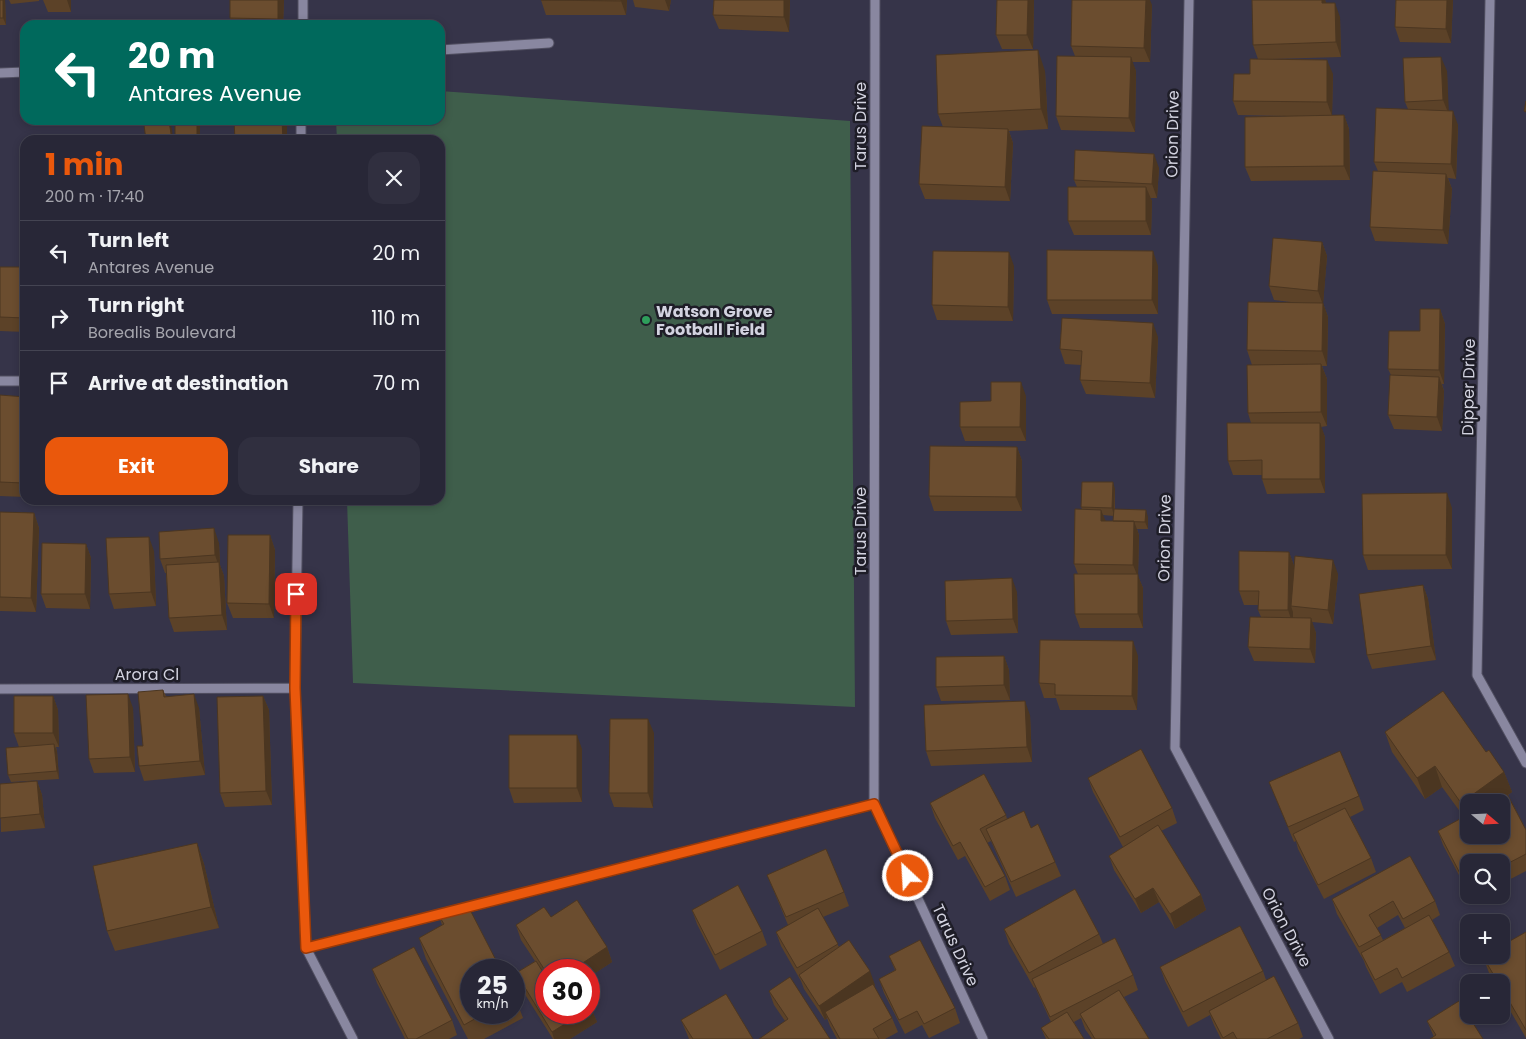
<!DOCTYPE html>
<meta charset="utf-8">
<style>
body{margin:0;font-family:Poppins,sans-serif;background:#302f3f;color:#f1f3f6;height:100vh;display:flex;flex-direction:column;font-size:19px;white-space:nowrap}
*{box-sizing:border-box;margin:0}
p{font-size:16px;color:#a5a5ad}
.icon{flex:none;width:28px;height:28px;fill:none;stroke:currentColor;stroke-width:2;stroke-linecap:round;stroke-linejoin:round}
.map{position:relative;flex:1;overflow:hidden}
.drawer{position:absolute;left:20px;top:135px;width:425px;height:370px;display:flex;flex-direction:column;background:#282737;border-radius:15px;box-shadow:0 2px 8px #0003,0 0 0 1px #444452}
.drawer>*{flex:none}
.guide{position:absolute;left:20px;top:20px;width:425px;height:105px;border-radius:15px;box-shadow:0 2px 8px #0003,0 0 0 1px #444452;background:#00695c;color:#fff;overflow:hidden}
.needle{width:32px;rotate:109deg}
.buttons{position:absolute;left:1460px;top:794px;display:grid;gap:10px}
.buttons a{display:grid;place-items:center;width:50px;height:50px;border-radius:10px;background:#282737;box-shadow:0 2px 8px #0003,0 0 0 1px #444452;font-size:25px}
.speed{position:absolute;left:460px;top:959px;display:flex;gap:10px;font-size:25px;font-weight:700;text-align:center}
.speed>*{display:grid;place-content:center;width:65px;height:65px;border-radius:50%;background:#282737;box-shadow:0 2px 8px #0003,0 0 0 1px #444452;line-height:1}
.speed small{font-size:12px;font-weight:400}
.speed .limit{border:8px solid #d22;background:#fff;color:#111}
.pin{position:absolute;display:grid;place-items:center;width:42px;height:42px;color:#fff;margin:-21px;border-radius:10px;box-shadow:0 2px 8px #0006}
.me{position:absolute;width:55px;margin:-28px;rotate:335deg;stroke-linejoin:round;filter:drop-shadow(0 0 4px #0008)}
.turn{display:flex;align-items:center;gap:18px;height:105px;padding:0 25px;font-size:22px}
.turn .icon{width:65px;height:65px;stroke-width:2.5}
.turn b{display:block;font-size:35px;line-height:42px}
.round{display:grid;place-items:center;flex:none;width:52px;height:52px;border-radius:15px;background:#302f3f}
.head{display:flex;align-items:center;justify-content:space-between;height:85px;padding:0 25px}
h1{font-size:30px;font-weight:700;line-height:38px;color:#ea580c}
.button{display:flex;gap:10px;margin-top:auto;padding:10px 25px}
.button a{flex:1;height:58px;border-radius:15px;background:#ea580c;color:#fff;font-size:20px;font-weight:700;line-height:58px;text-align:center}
.button a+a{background:#302f3f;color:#f1f3f6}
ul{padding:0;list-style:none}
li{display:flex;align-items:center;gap:15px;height:65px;padding:0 25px;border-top:1px solid #444452}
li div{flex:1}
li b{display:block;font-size:19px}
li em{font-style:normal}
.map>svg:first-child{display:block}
</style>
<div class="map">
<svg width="1526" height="1039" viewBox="0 0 1526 1039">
<rect width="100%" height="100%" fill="#363449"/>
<path fill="#3f5e4b" d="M440,91L850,121L855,707L353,683L347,500H440V140H337L336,120H440Z"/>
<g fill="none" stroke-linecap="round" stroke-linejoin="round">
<defs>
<path id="minor" d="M875,0L874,804L983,1039
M1189,0L1175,748L1329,1039
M1490,0L1477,675L1526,763
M303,25V0
M440,50L549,43
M0,73L25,72
M301,140V120
M0,381H25
M298,500L295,688L306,948L353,1039
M0,689L295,688
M306,948L874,804"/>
</defs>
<use href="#minor" stroke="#514f61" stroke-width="11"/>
<use href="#minor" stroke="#8987a0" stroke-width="9"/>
</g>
<path fill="#5c4228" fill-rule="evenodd" d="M0,0H5L6,25H0Z
M9,0H39V1L11,4Z
M43,0H71V12H48Z
M230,0H284L283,25H232L230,18Z
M541,0H627L626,15H546Z
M633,0H671L669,11L635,7Z
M714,0H790L789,32L719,29L713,15Z
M997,0H1034L1033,49H1002L996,35Z
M1325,0L1326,3L1340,17L1341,57L1273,59L1333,74L1332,115H1344L1349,129L1350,180L1251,181L1245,167L1287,116L1238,115L1233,101L1250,74L1258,59L1253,45Z
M1396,0H1453L1451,43L1400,42L1395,27Z
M1152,5L1150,62H1132L1136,71L1135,132L1061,130L1056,116L1075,56L1071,46Z
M1045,71L1048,129L1009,131L1013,143L1010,201L925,199L919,184L943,127L938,114Z
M1447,71L1448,110L1458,125L1456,179L1448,178L1452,189L1448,244L1375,241L1370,227L1378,171L1374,162L1408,109L1405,102Z
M1159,168L1157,198H1150L1152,201L1151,235H1074L1068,221L1077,187L1074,180Z
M1322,242L1327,256L1323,303L1328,317L1327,366H1322L1327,379V426L1321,427L1325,437V493L1267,494L1262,479V475H1233L1228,461L1251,423L1248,413L1252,365L1247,350L1299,303L1274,300L1269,286Z
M1014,266L1013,321L937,320L932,305Z
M1158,266V314H1052L1047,300Z
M0,267H25V332L0,331Z
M1440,309L1445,324L1444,384H1442L1444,391L1442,431L1394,429L1388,415L1391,375L1388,369L1420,331Z
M1158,337L1155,398L1086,394L1080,380L1081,365L1065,364L1060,349Z
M0,395L25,397V497L0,496Z
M1026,396V441H965L960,427L991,401Z
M1017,447L1022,461V511H934L929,496Z
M1115,489V509L1148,517V529H1137L1139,535L1138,576L1143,588V628H1080L1075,614L1078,574L1074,564L1082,509L1081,507ZM1103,515L1114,516L1113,521H1105Z
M1452,508V569L1368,570L1363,555Z
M0,512L34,513L39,528L36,612L0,611Z
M270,535L275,550L274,618H233L227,603Z
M219,543L220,565L224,576L227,630L174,632L169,618L166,573H165L160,559Z
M86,544L91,558L90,609L46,608L41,594Z
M154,551L156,606L114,609L109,594Z
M1289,552L1294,566V572L1338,574L1333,624L1312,622L1316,633L1315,663L1254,661L1248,647L1261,617L1258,610V605H1244L1239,591Z
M1423,585L1428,599L1436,660L1372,669L1367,655Z
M1017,592L1018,633L951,635L946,621Z
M1004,656L1009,670L1010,700L941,701L936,687Z
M1138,656L1137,710H1060L1056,698H1044L1039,683Z
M163,690L166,696L199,708L205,775L144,781L139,766L143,746Z
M53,696L58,710L59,747H56L57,751L59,779L11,782L8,775L19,747L14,733Z
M263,696L269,710L272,805L225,807L220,793Z
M133,708L135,772L94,773L89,759Z
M1030,715L1032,762L931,766L926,751Z
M1385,732L1486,752L1504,772L1512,792L1508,795L1526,830V871L1501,884V862H1469V894L1443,845L1438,831L1464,817L1442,787L1425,799L1392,752Z
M654,733L653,808L614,807L609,793Z
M582,749V802L514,803L509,788Z
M1088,778L1172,808L1177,823L1161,831L1201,895L1206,910L1175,929L1159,902L1141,913L1114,870L1109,856L1123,847L1093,792Z
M37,781L42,795L45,828L1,832L0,784Z
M1269,782L1359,796L1364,810L1350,817L1371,858L1376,872L1324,899L1298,849L1296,841L1294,842Z
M930,803L1006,815L1007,819L1031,828L1055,862L1061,876L1016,897L991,841L987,843L1005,876L1010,890L990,901L965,856L958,860L935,818Z
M197,843L204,864L219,928L115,951L107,931Z
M767,875L844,892L849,906L823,917L839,947L875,985L874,986L892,1018L898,1032L885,1039H837L830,1026L827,1018L825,1020L804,989L801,981L781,946L776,932L788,925L773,889Z
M1469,895H1480L1472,899Z
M1332,899L1435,901L1440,915L1432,920L1449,952L1455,966L1407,992L1402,982L1380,994L1366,967L1364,961L1337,914ZM1398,915L1405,928L1383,940L1377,928Z
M466,902L471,1012H514V994L523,1018L484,1039H468L426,959L419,938L442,925L439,916Z
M692,910L762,931L767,945L720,970L697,924Z
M551,917L607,947L612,962L589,977V970H546V1012L591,1008L597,1022L570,1039H553L521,988L516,973L535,961L521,940L516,925Z
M1004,929L1099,934L1103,944L1133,975L1138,990L1124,997L1149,1039H1092L1085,1029L1081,1018L1074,1022L1084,1039H1046L1041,1028L1051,1022L1035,987L1034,988L1009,944Z
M1526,932V1038L1501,995V982H1494L1491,978L1483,957Z
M889,956L955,1008L960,1023L929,1038L922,1025L905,1034L884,993L879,979L895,970Z
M1160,967L1263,971L1266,980L1298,1023L1303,1037L1299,1039H1221L1214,1025L1210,1015L1188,1027L1165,981Z
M372,969L452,1020L457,1035L449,1039H405L377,983Z
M769,991L830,1039L785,1021L774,1005Z
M681,1020L753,1039H689L687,1034Z
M1427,1021L1483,1039L1434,1037Z"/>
<path fill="#4b3621" d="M3,0H5L6,25L3,18Z
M67,0H71V12Z
M278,0H284L283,25H280L278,19Z
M621,0H627L626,15L621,1Z
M665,0H671L669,11Z
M784,0H790L789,32L784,17Z
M1028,0H1034L1033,49L1027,35Z
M1146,0H1150L1152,5L1150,62L1144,48Z
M1322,0H1325L1327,5L1322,3Z
M1447,0H1453L1451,43L1446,29Z
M1335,3L1340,17L1341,57L1336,42Z
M1038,50L1045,71L1048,129L1041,109Z
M1131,57L1136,71L1135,132L1129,118Z
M1441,57L1447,71L1449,115L1443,100Z
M1327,60L1333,74L1332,116L1327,102Z
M1453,111L1458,125L1456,179L1451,164Z
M1344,115L1349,129L1350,180L1344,166Z
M197,120H200V140H197Z
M282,120H287V140H283Z
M169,121L172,129L173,140H172Z
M1008,129L1013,143L1010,201L1005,187Z
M1154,154L1159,168L1157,198L1152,184Z
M1446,174L1452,189L1448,244L1443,230Z
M1146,187L1152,201L1151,235L1146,221Z
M1322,242L1327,256L1323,305L1318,291Z
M1153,251L1158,266V314L1152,300Z
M1009,252L1014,266L1013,321L1008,307Z
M1323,303L1328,317L1327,366L1322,351Z
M1440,309L1445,324L1444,384L1439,370Z
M1153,323L1158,337L1155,398L1150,383Z
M1321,364L1327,379V426L1321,412Z
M1439,377L1444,391L1442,431L1437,417Z
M1021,382L1026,396V441L1020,427Z
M1320,423L1325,437V493L1320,479Z
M25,446V490L23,483Z
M1017,447L1022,461V511L1016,497Z
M1113,482L1115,489L1114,516L1112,508Z
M1447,493L1452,508V569L1446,555Z
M1101,510L1107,524L1101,521Z
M1146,510L1148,517V529L1145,522Z
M34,513L39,528L36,612L31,598Z
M1134,521L1139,535L1138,576L1143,588V628L1138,614V577L1133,565Z
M214,528L219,543L220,565L224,576L227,630L222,615L219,567L215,555Z
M270,535L275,550L274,618L269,604Z
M149,537L154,551L156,606L151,592Z
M86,544L91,558L90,609L85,594Z
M1289,552L1294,566L1293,606H1291L1293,612V625L1288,610Z
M1333,560L1338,574L1333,624L1328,610Z
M1012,578L1017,592L1018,633L1013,619Z
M1423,585L1428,599L1436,660L1431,646Z
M1311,618L1316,633L1315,663L1310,649Z
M1133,641L1138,656L1137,710L1132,696Z
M1004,656L1009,670L1010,700L1004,685Z
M128,694L133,708L135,772L130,757Z
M194,694L199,708L205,775L200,761Z
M53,696L58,710L59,747L53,733Z
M263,696L269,710L272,805L266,791Z
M1025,701L1030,715L1032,762L1027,747Z
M648,719L654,733L653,808L648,793Z
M577,735L582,749V802L577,788Z
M54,744L57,751L59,779L57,771Z
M1435,766L1442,787L1425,799L1417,778Z
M1504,772L1512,792L1497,802H1469V823H1468L1461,803Z
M37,781L42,795L45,828L40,814Z
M197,843L204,864L219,928L211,907Z
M1153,888L1159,902L1141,913L1135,899Z
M1201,895L1206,910L1175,929L1170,914Z
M607,947L612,962L589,977V970H572Z
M870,971L875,985L828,1018L825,1012L827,1018L825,1020L819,1006Z
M591,1008L597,1022L570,1039H554L552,1032L584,1012H589V1010Z"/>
<path fill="#6b4d2f" stroke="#4b3621" d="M0,0H3V18H0Z
M230,0H278V19L230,18Z
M541,0H621V1Z
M714,0H784V17L713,15Z
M997,0H1028L1027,35H996Z
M1072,0H1146L1144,48L1071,46Z
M1252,0H1322V3H1335L1336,42L1253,45Z
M1396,0H1447L1446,29L1395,27Z
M1038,50L1041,109L938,114L936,55Z
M1057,56L1131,57L1129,118L1056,116Z
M1441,57L1443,100L1405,102L1403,58Z
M1250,59L1327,60V102L1233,101L1234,74H1250Z
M1526,101V112L1524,111Z
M1376,108L1453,111L1451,164L1374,162Z
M1344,115V166L1245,167V117Z
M175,120H197V140H175Z
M234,120H282L283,140H235Z
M169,121L172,140H146L144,125Z
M922,126L1008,129L1005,187L919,184Z
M1075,150L1154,154L1152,184L1074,180Z
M1373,171L1446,174L1443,230L1370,227Z
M1068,187H1146V221H1068Z
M1273,238L1322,242L1318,291L1269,286Z
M1047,250L1153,251L1152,300H1047Z
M933,251L1009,252L1008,307L932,305Z
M0,267H25V318L0,317Z
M1248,302L1323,303L1322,351L1247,350Z
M1420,309H1440L1439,370L1388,369L1389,331H1420Z
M1062,318L1153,323L1150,383L1080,380L1082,351L1060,349Z
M1321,364V412L1248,413L1247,365Z
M1390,375L1439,377L1437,417L1388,415Z
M991,382H1021L1020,427H960V402L991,401Z
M0,395L25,397V446L23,483L0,482Z
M1227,423H1320V479H1262V460L1228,461Z
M930,446L1017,447L1016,497L929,496Z
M1082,482H1113L1112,508L1081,507Z
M1447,493L1446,555H1363L1362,494Z
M1075,509L1101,510V521H1134L1133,565L1074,564Z
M1114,509L1146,510L1145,522L1113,521Z
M0,512L34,513L31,598L0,597Z
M214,528L215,555L160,559L159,532Z
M228,535H270L269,604L227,603Z
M149,537L151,592L109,594L106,538Z
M42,543L86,544L85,594H41Z
M1239,551L1289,552L1288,610H1258L1259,591H1239Z
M1295,556L1333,560L1328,610L1291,606Z
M219,562L222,615L169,618L166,565Z
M1074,574H1138V614H1075Z
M1012,578L1013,619L946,621L945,581Z
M1423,585L1431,646L1367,655L1359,594Z
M1250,617L1311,618L1310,649L1248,647Z
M1040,640L1133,641L1132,696L1055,695V684L1039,683Z
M1004,656V685L936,687V657Z
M163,690L164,697L194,694L200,761L139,766L137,746H143L138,692Z
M1443,691L1486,752L1489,750L1504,772L1461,803L1435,766L1417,778L1385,732Z
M128,694L130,757L89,759L86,695Z
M14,696H53V733H14Z
M263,696L266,791L220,793L217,697Z
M1025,701L1027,747L926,751L924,705Z
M610,719H648V793H609Z
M509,735H577V788H509Z
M54,744L57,771L8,775L6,748Z
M1141,749L1172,808L1120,837L1088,778Z
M1340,751L1359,796L1288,827L1269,782Z
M984,774L1006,815L980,829L1005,876L985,887L960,842L953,846L930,803Z
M37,781L40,814L0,818V784Z
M1507,794L1526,830V854L1501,867V862H1469V884L1466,885L1438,831L1469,814V835H1501V802H1491Z
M1345,808L1371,858L1318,885L1293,834Z
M1024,811L1031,828L1038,824L1055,862L1011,882L986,829Z
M1158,825L1201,895L1170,914L1153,888L1135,899L1109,856Z
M197,843L211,907L107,931L93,866Z
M826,849L844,892L786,917L767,875Z
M1410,856L1435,901L1403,919L1393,901L1369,915L1381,935L1359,947L1332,899Z
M738,885L762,931L715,955L692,910Z
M1075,889L1099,934L1029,973L1004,929Z
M577,900L607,947L572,970H555L554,969L553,970H546V972L516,925L544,907L551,917Z
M466,902L501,970H471V1012H487L464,1025L419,938L444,924L439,916Z
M818,908L838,944L797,968L776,932Z
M1429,915L1449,952L1402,978L1397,968L1375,980L1361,953Z
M1240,926L1263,971L1183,1012L1160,967Z
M1526,932V1030L1501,987V982H1498L1483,957L1487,955H1501V946Z
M1115,938L1133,975L1050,1017L1032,979Z
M849,940L870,971L819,1006L799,975Z
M920,940L955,1008L924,1024L917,1011L899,1020L879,979L896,970L889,956Z
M414,947L452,1020L416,1039H408L372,969Z
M536,961L546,977V1012H584L552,1032L516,973Z
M1274,976L1298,1023L1267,1039H1237L1233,1032L1223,1038L1209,1011Z
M790,977L830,1039H759L788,1019L769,991Z
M873,984L892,1018L873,1029L879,1039H840L825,1012Z
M1119,990L1149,1039H1095L1080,1014Z
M726,994L753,1039H693L681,1020Z
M1459,1001L1483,1039H1430L1436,1035L1427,1021Z
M589,1004L591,1008L589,1010Z
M1067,1012L1084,1039H1049L1041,1028Z"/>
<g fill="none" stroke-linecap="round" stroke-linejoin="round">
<defs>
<path id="route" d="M296,594L295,688L306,948L874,804L908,876"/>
</defs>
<use href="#route" stroke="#983908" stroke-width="12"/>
<use href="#route" stroke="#ea580c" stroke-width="9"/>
</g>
<circle fill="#2e9e5b" stroke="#1e1d27" stroke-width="2" cx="646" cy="320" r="5"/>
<g text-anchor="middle" stroke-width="5" stroke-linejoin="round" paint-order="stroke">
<g font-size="16" fill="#d3d3e0" stroke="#1e1d27">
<text transform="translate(860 126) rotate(-90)" y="6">Tarus Drive</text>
<text transform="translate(1172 134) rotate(-89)" y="6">Orion Drive</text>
<text transform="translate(1468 387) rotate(-89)" y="6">Dipper Drive</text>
<text transform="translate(860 531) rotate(-90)" y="6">Tarus Drive</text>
<text transform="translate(1164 538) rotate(-89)" y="6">Orion Drive</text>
<text x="147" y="680">Arora Cl</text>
<text transform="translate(1287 927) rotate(62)" y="6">Orion Drive</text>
<text transform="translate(956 945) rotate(65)" y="6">Tarus Drive</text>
</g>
<g font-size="16" font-weight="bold" fill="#d3d3e0" stroke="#1e1d27" text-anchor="start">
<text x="656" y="317">Watson Grove<tspan x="656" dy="18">Football Field</tspan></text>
</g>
</g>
</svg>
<div class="buttons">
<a><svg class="needle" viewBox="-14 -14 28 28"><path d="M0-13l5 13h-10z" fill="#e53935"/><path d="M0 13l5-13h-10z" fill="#a5a5ad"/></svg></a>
<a><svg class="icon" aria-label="search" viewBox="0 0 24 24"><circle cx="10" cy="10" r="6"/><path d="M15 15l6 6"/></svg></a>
<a>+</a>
<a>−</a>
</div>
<div class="speed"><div>25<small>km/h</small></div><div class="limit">30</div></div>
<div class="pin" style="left:296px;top:594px;background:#d93025"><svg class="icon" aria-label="arrive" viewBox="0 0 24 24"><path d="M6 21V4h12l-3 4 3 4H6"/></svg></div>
<svg class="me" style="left:908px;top:876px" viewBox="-20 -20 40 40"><circle r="17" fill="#ea580c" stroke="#fff" stroke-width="3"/><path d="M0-11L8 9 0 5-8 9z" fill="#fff"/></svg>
<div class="guide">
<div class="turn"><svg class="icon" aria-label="left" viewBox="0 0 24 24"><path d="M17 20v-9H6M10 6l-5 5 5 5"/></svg><div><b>20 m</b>Antares Avenue</div></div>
</div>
<section class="drawer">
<div class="head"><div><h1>1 min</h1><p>200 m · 17:40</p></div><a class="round"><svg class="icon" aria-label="close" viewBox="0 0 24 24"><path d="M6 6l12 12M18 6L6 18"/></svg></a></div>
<ul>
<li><svg class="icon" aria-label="left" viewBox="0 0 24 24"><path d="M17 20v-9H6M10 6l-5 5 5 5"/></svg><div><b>Turn left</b><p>Antares Avenue</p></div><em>20 m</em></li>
<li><svg class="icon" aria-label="right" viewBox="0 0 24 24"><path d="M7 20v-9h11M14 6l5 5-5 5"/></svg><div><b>Turn right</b><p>Borealis Boulevard</p></div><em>110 m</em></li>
<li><svg class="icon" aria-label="arrive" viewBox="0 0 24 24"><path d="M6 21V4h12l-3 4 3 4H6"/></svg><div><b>Arrive at destination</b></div><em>70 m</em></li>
</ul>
<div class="button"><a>Exit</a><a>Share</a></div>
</section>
</div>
